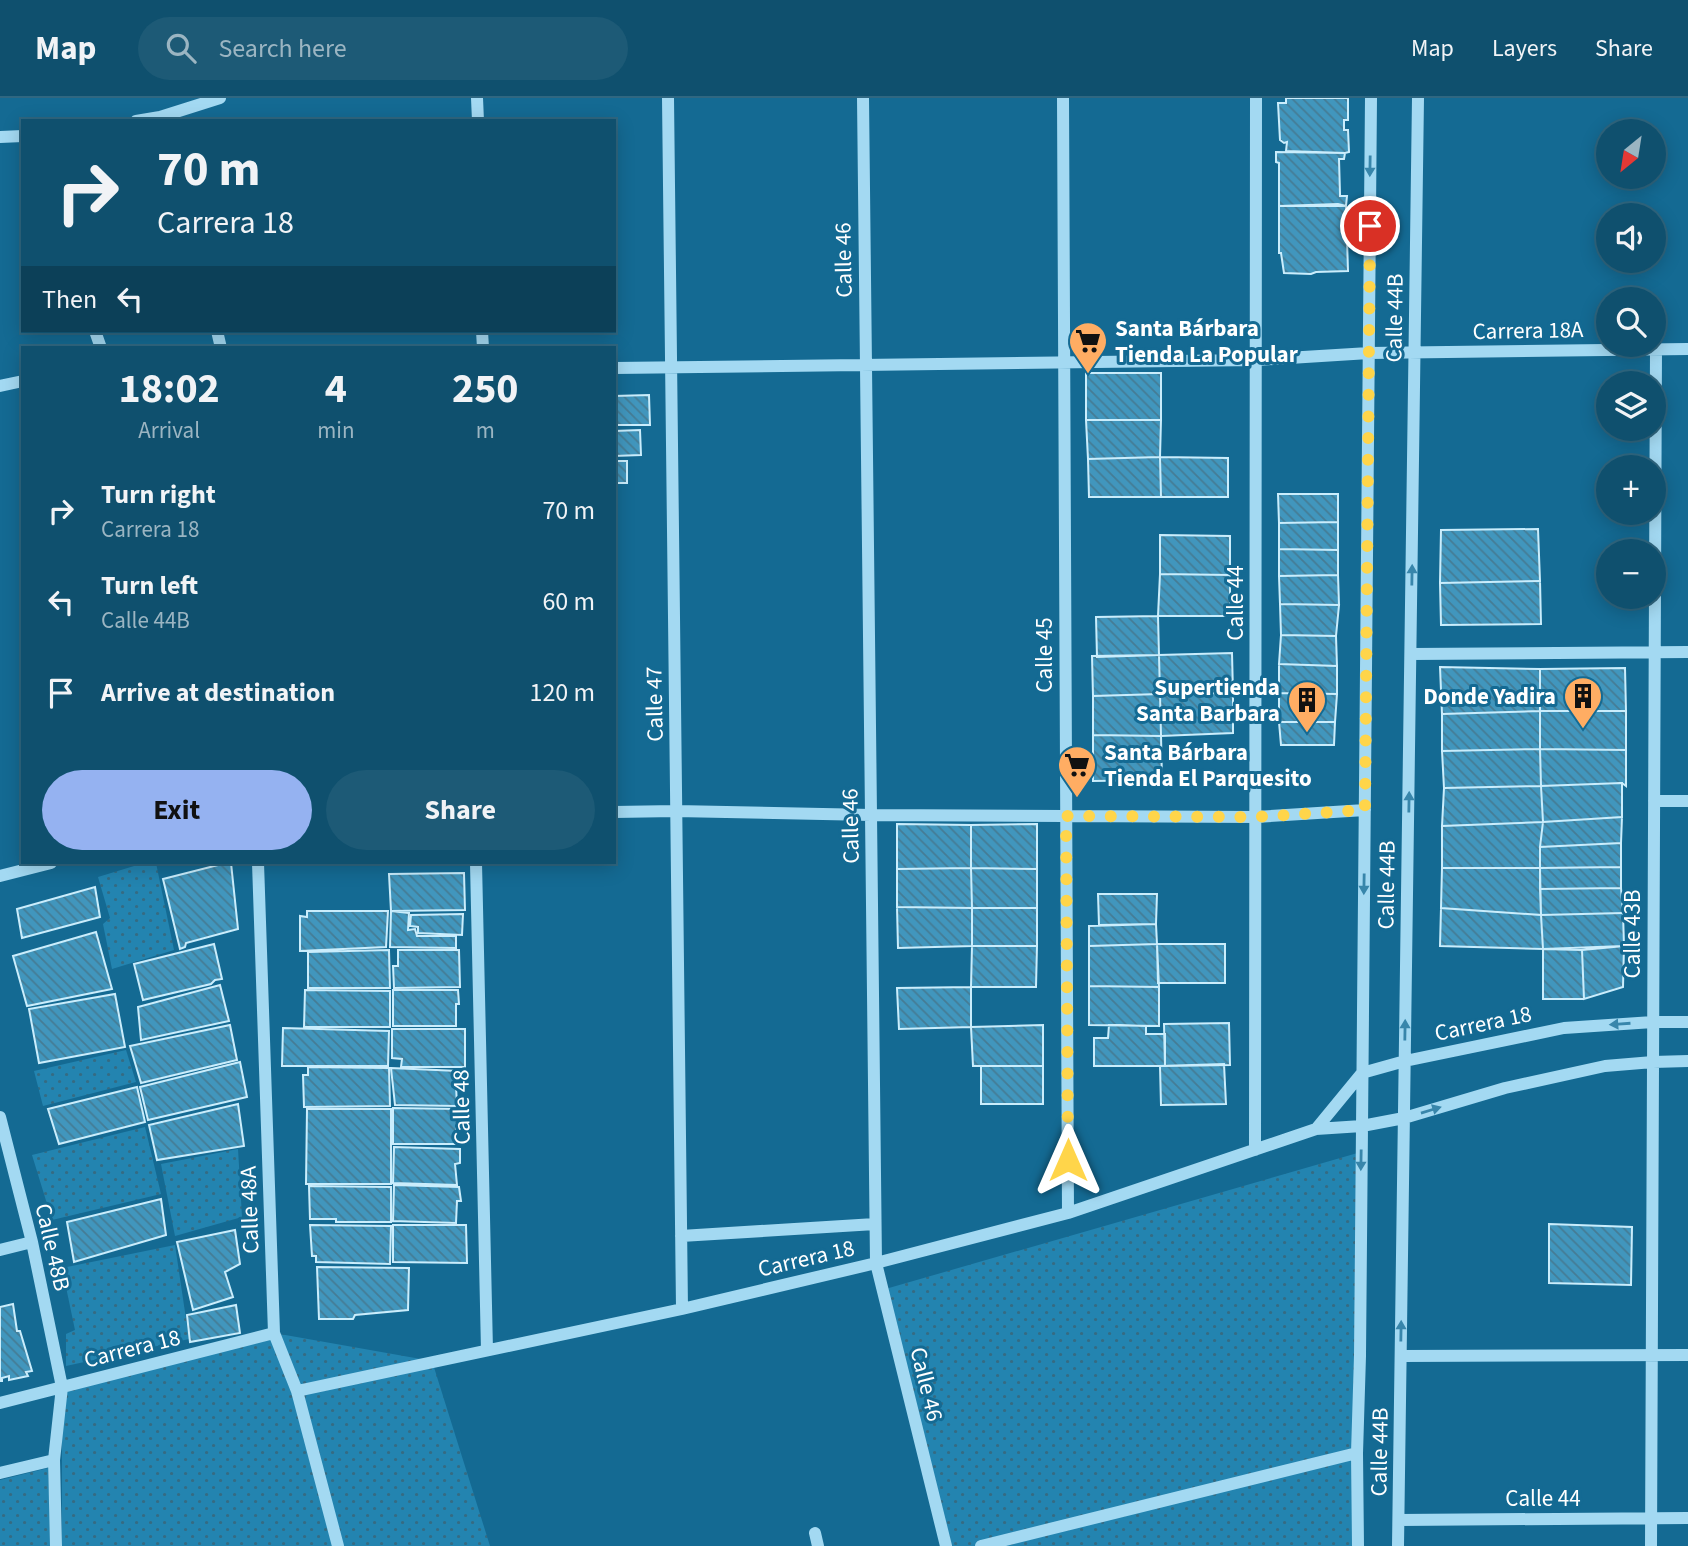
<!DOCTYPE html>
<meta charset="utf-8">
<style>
body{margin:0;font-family:"Source Sans 3",sans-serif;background:#1d5a76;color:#f1f3f6;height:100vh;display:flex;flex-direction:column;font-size:26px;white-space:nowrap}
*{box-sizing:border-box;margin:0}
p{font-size:23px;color:#9bb5c2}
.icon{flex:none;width:38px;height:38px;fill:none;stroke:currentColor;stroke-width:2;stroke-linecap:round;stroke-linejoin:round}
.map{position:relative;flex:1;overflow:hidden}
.details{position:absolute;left:21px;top:248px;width:595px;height:518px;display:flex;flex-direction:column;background:#0f506e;border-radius:0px;box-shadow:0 4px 18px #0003,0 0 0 2px #2f6781}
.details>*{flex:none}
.hud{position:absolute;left:21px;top:21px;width:595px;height:214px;border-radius:0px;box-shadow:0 4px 18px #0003,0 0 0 2px #2f6781;background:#0f506e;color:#f1f3f6;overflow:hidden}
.needle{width:46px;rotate:210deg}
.fabs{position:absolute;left:1596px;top:21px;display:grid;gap:14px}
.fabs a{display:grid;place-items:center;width:70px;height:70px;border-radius:50%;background:#0f506e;box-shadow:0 4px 18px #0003,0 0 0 2px #2f6781;font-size:35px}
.pin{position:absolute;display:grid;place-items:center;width:60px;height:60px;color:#fff;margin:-30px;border:4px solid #fff;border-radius:50%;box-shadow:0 2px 7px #0007}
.me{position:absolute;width:77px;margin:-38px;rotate:0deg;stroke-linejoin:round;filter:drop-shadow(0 0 5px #0008)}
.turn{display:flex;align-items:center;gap:24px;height:147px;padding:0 21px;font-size:32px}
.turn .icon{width:91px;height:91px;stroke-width:2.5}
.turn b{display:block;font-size:49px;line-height:60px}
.then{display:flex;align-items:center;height:66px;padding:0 21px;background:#0003;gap:14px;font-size:26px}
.eta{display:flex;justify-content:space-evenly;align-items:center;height:119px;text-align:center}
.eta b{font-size:42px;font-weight:700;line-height:49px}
.cta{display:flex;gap:14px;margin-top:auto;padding:14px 21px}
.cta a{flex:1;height:80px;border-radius:42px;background:#95b2f1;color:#111;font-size:28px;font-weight:700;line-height:80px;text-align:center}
.cta a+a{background:#1d5a76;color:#f1f3f6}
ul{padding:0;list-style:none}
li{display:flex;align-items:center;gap:21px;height:91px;padding:0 21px}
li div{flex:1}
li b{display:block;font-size:26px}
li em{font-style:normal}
header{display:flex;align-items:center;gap:42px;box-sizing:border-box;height:98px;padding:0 35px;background:#0f506e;border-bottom:2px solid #2f6781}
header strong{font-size:33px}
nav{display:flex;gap:38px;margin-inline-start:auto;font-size:24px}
.search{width:490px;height:63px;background:#1d5a76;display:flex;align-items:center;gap:18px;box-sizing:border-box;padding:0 24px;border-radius:38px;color:#9bb5c2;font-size:26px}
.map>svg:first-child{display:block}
</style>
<header>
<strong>Map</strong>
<div class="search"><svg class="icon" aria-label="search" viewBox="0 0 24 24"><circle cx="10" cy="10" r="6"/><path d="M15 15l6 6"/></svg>Search here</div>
<nav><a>Map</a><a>Layers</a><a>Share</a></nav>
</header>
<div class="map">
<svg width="1688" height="1448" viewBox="0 0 1688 1448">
<defs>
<pattern id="grass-dots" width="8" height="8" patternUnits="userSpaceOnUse" patternTransform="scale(1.75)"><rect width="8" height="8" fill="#2384b0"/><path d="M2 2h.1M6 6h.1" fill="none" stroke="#356b83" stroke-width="1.8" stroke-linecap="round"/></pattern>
<pattern id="building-back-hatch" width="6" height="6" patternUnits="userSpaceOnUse" patternTransform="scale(1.75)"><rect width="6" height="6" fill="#4196bd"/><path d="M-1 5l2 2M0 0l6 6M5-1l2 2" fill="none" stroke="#457c95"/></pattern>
</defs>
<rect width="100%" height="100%" fill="#146a93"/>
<path fill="url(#grass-dots)" d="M144,765H156L174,852L112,871L103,826L110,820L98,779Z
M126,952L136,984L43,1008L34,973Z
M145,1029L161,1096L52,1122L32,1057Z
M238,1051L242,1119L175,1138L161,1066Z
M1361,1054L1363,1448H946L882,1192Z
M175,1147L189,1241L66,1268V1236L75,1232L62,1170Z
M274,1235L432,1263L490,1448H62V1289Z
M48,1370L51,1448H0V1382Z"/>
<path fill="url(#building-back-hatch)" stroke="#caedfc" stroke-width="2" d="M1286,0H1348V22H1344V32H1348L1349,54L1345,55L1286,53L1287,44L1284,45L1280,42L1278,5H1286Z
M1276,54L1345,55L1344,61H1339L1340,96V98H1347L1346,108L1338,106L1279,108V65L1276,64Z
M1279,108H1346L1348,173L1316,174L1311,176L1284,175L1281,155H1279Z
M1086,275H1161V322H1086Z
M649,297L650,327H614V298Z
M1086,322H1161L1160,359L1088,361Z
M640,332L641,357L614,358V333Z
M1160,359L1228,360V399H1161Z
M1160,359L1161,399H1089L1088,361Z
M614,363H627V385H614Z
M1278,396H1338V424L1279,425Z
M1338,424V452L1279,451V425Z
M1538,431L1540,483L1440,485L1441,432Z
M1160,437L1230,438V477L1160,476Z
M1279,451L1338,452V477L1279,478Z
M1160,476L1230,477V518H1158Z
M1338,477L1339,507L1280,506L1279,478Z
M1540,483L1541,526L1441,527L1440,485Z
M1280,506L1339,507L1336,538L1281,537Z
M1158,518L1159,557L1097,559L1096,519Z
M1281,537L1336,538L1337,568L1279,566Z
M1232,555L1233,595L1160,596L1159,557Z
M1159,557L1160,596L1093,598L1092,558Z
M1279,566L1337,568V596L1279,595Z
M1440,569L1540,571V613L1442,616Z
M1625,570L1626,613H1540V571Z
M1233,595V635L1161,638L1160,596Z
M1279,595L1337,596L1335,624H1279Z
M1160,596L1161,638L1093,637V598Z
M1540,613V651L1442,653V616Z
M1540,613H1626V652L1540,651Z
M1279,624H1335L1334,647H1281Z
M1093,637L1161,638L1162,682L1093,683Z
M1540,651L1541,688L1444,690L1442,653Z
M1540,651L1626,652V688L1622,685L1541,688Z
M1622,685V719L1543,724L1541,688Z
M1541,688L1543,724L1442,728L1444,690Z
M1622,719L1621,745L1540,749L1543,724Z
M1543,724L1540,749V770H1442V728Z
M897,726L971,727V770L897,771Z
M1037,726V771L971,770V727Z
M1621,745V769L1540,770V749Z
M226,765H231L238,831L186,845L185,849L180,851L163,781Z
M1621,769V790L1540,791V770Z
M971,770L1037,771V810H972Z
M971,770L972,810L897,809V771Z
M1442,770H1540L1541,817L1441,810Z
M464,775L465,812L391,813L389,776Z
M95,789L100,819L22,840L17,811Z
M1621,790L1623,815L1541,817L1540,791Z
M1098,796H1157L1156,826L1099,827Z
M897,809L972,810V848L898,850Z
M972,810H1037V848H972Z
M1441,810L1541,817L1543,851L1440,848Z
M307,813H388L386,849L300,853V818L307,819Z
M391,813L409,815L408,832L415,831L417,838H456V850L390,849Z
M1623,815L1624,848L1543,851L1541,817Z
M463,816L462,837L418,835V829L410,828L411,817Z
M1156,826L1157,846L1089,848V828Z
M96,834L112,891L27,908L13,858Z
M214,846L222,881L215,882L211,886L143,902L134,866Z
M1157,846L1159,889L1089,888V848Z
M1157,846H1225V885H1158Z
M972,848H1037L1036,889H971Z
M1624,848L1623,889L1584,901L1582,852Z
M1543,851L1582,852L1584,901H1543Z
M389,852L390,890H308V854Z
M398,852H459L460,889L394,890L393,868H398Z
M220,887L229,923L141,942L138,909Z
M1089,888L1159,889V928L1089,927Z
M971,889V929L899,931L897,890Z
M305,892L390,893V929H304Z
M393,892H458L459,906H456V928H393Z
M115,896L125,949L39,965L29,911Z
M1229,925L1230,967L1165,968L1164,926Z
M230,927L237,962L141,985L130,948Z
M1043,927V968H973L971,929Z
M1109,927L1146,928V936H1165V968H1094V940H1108Z
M283,930L389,933L388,968H282Z
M392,931H465V969H401L402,961L392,960Z
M240,964L247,999L148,1022L140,989Z
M1224,966L1226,1006L1161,1007L1160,968Z
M981,968H1043V1006H981Z
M308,969L389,970L390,1008L304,1009L303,977H308Z
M391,970L458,973L459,984L456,987L457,1008L395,1007Z
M137,989L145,1024L59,1046L48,1011Z
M238,1006L244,1048L157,1062L149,1027Z
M393,1010L460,1011L459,1024L456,1026V1046H393Z
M307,1011H391V1086H306Z
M394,1049L460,1051V1065L455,1066L457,1087L393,1085Z
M394,1087L459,1089L461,1103H457L456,1125L393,1123Z
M309,1088L391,1089V1124H336V1121H310Z
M161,1101L166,1137L74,1164L67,1124Z
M1549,1126L1632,1129L1631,1187L1549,1185Z
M310,1127L391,1128L390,1166L316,1164V1158H312Z
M393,1127H466L467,1165L393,1164Z
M235,1132L240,1166L225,1174L233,1199L193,1212L177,1144Z
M317,1169L409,1170L408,1212L355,1217L353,1221H319Z
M13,1206L17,1233H20L32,1273L26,1274L28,1278L9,1282V1278L2,1280V1283H0V1209Z
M236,1207L240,1235L190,1244L187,1217Z"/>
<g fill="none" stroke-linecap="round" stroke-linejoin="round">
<path stroke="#a3d9f2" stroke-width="12" d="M477,0L478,23
M668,0L682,1211
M863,0L876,1165L946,1448
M1063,0L1068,1115
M136,23L160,19L220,0
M0,39L23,38
M95,233L101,250
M217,233L221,250
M482,233L483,250
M614,270L1256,262L1369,255L1688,251
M0,288L23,283
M1411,556L1688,554
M1654,703H1688
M614,714L676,713L871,717L1256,719L1365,712
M258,765L274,1235L297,1293L338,1448
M476,765L487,1252
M0,778L51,765
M0,1019L32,1144L62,1289L54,1362L56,1448
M1316,1031L1362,975L1405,963L1564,930L1653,924H1688
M1255,1052L1256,0
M681,1138L875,1126
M0,1152L32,1144
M1401,1258L1688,1257
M297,1293L682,1211L876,1165L1068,1115L1316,1031L1362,1028L1404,1020L1505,990L1605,968L1653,964L1688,963
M0,1305L274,1235
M0,1375L54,1362
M1399,1422L1688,1420
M815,1435L818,1448
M981,1448L1357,1355
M1358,1448L1357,1355L1360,1258L1371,0
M1398,1448L1418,0
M1651,1448L1656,251"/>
</g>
<defs><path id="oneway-solid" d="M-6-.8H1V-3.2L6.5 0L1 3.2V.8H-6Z" transform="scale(1.75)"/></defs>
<g fill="#3886ab">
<use href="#oneway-solid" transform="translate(1370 68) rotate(91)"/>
<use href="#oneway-solid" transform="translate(1412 477) rotate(-89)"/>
<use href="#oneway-solid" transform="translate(1409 704) rotate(-89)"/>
<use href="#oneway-solid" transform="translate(1364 786) rotate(91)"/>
<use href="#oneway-solid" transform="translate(1620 926) rotate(176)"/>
<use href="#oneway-solid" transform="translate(1405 932) rotate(-89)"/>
<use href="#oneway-solid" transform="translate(1431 1012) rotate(-17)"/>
<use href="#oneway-solid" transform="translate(1361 1062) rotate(91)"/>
<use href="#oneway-solid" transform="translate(1401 1233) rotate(-89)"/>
</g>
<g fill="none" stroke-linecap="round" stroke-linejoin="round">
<path stroke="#ffd54a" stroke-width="12" stroke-dasharray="0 21.6" d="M1068,1062L1066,718L1255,719L1365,712L1370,128"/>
</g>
<defs>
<symbol id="supermarket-pin" viewBox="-11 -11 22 30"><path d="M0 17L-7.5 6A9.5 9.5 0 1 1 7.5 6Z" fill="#ffad63" stroke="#146a93"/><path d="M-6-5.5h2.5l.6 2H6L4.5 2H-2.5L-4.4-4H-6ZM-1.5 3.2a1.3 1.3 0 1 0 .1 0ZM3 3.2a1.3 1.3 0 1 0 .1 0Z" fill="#111"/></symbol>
<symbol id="building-pin" viewBox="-11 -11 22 30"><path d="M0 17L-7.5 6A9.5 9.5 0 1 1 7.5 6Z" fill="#ffad63" stroke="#146a93"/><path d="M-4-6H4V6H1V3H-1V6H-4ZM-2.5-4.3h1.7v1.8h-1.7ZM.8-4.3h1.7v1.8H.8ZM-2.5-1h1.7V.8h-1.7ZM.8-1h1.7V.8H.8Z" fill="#111"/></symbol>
</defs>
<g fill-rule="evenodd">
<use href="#supermarket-pin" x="1066" y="221" width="44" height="60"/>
<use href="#building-pin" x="1561" y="576" width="44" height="60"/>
<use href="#building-pin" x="1285" y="580" width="44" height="60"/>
<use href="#supermarket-pin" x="1055" y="645" width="44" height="60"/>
</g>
<g text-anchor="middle" stroke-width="6" stroke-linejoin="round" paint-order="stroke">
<g font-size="23" fill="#fff" stroke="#146a93">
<text transform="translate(843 162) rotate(-91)" y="8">Calle 46</text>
<text transform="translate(1394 220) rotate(-89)" y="8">Calle 44B</text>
<text transform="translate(1528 232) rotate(-1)" y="8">Carrera 18A</text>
<text transform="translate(1235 505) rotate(-90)" y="8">Calle 44</text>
<text transform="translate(1044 557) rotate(-90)" y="8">Calle 45</text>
<text transform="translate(654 606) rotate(-91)" y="8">Calle 47</text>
<text transform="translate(850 728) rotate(-91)" y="8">Calle 46</text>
<text transform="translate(1386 787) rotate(-89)" y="8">Calle 44B</text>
<text transform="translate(1632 836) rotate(-90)" y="8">Calle 43B</text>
<text transform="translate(1483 925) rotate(-12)" y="8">Carrera 18</text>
<text transform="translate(461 1009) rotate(-91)" y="8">Calle 48</text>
<text transform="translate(249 1112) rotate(-92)" y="8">Calle 48A</text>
<text transform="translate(53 1149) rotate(77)" y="8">Calle 48B</text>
<text transform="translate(806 1160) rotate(-13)" y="8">Carrera 18</text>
<text transform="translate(132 1250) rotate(-14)" y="8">Carrera 18</text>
<text transform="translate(927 1286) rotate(76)" y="8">Calle 46</text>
<text transform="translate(1379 1354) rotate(-89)" y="8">Calle 44B</text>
<text x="1543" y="1408">Calle 44</text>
</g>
<g font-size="23" font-weight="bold" fill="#fff" stroke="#146a93" text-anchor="start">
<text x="1115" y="238">Santa Bárbara<tspan x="1115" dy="26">Tienda La Popular</tspan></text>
<text x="1280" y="597" text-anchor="end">Supertienda<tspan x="1280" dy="26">Santa Barbara</tspan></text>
<text x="1556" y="606" text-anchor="end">Donde Yadira</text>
<text x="1104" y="662">Santa Bárbara<tspan x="1104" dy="26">Tienda El Parquesito</tspan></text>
</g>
</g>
</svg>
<div class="fabs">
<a><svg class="needle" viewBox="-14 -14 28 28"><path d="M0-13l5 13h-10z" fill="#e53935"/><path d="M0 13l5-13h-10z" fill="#9bb5c2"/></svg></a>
<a><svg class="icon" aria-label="sound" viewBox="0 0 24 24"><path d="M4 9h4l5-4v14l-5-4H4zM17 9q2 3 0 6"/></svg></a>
<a><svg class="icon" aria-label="search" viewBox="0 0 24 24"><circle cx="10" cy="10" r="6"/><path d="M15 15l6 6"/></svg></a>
<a><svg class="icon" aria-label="layers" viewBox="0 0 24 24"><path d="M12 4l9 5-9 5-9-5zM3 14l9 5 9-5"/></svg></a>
<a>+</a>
<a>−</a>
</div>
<div class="pin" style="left:1370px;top:128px;background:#d93025"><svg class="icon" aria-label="arrive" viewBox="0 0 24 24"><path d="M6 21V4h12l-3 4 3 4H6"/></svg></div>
<svg class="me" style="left:1068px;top:1062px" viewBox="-20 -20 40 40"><path d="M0-17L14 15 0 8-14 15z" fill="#ffd54a" stroke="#fff" stroke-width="4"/></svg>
<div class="hud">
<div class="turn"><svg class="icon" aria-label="right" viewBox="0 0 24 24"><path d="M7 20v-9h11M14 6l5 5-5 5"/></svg><div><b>70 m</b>Carrera 18</div></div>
<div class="then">Then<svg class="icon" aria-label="left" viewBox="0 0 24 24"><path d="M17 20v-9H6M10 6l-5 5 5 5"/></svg></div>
</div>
<section class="details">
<div class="eta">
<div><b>18:02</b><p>Arrival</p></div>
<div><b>4</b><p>min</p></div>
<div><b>250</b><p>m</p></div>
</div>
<ul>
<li><svg class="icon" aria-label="right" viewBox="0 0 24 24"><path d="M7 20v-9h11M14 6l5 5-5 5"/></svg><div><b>Turn right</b><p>Carrera 18</p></div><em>70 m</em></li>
<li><svg class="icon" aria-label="left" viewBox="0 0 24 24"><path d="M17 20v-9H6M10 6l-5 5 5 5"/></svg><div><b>Turn left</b><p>Calle 44B</p></div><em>60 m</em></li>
<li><svg class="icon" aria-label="arrive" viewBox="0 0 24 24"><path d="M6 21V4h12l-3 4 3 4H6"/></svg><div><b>Arrive at destination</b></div><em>120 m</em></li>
</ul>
<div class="cta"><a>Exit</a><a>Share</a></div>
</section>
</div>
